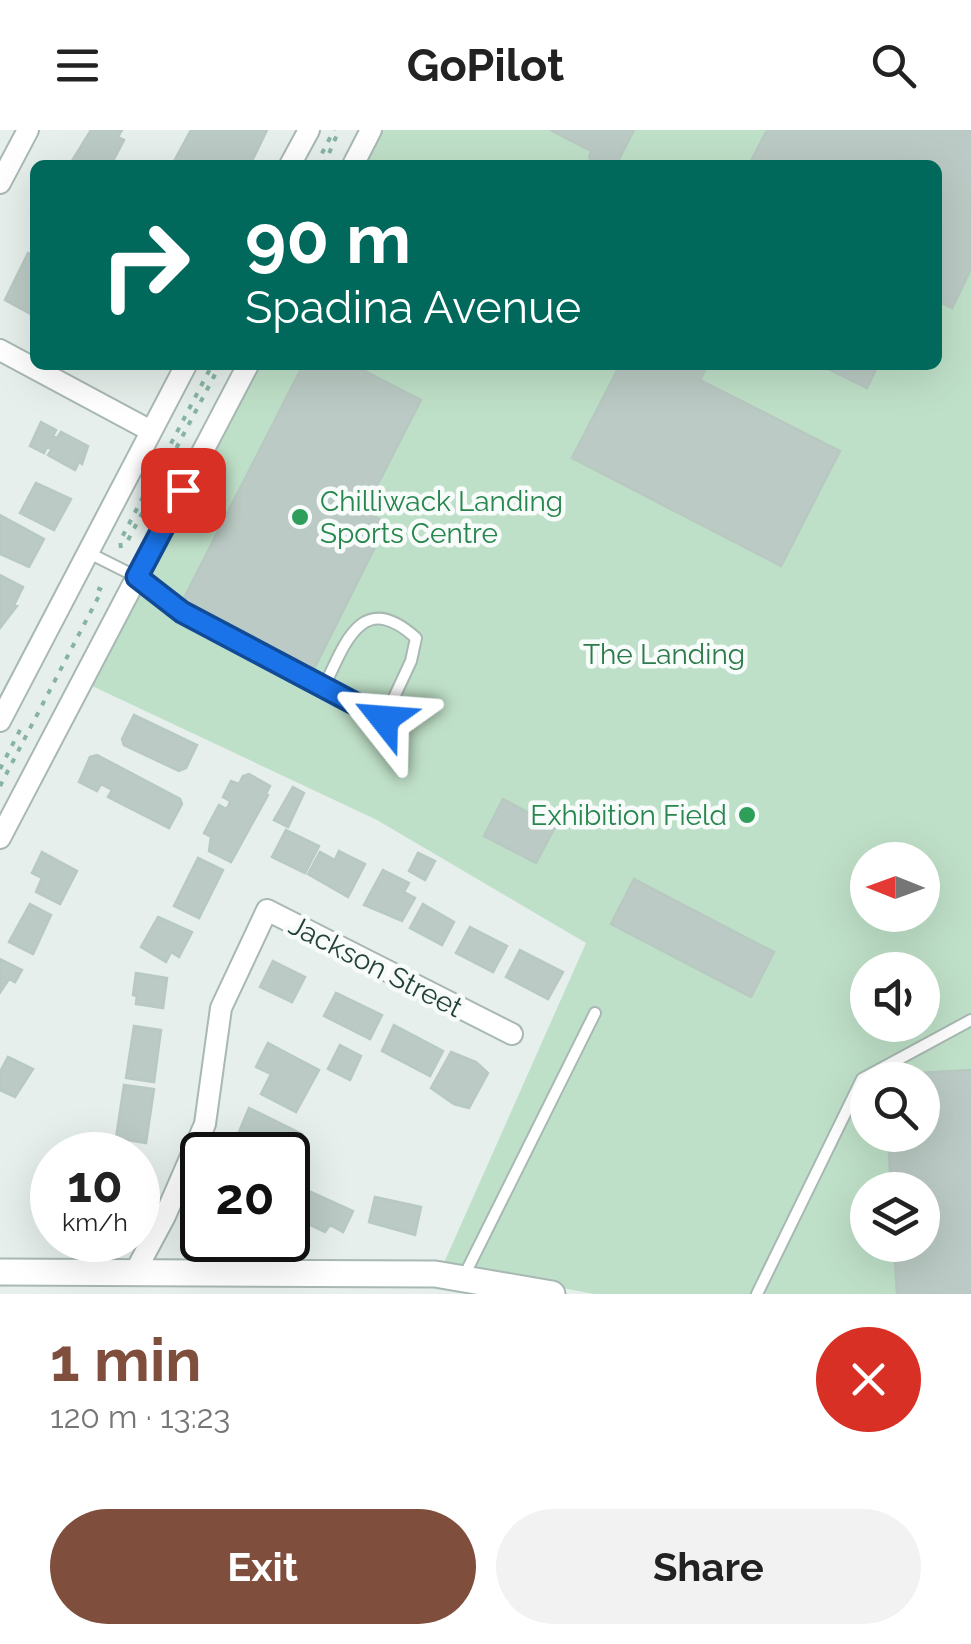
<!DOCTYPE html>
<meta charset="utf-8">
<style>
body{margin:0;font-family:Raleway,sans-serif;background:#f2f2f2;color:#222;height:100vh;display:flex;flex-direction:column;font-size:38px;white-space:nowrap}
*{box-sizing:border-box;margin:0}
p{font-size:32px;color:#767676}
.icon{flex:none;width:55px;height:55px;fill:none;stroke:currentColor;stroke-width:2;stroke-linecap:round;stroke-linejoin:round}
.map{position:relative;height:1164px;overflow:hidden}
.panel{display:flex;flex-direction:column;background:#fff;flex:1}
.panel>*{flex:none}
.banner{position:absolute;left:30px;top:30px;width:912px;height:210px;border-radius:15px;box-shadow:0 10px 40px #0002;background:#00695c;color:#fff;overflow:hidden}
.needle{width:65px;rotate:271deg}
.tools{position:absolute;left:850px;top:712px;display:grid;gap:20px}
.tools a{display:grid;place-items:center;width:90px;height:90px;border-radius:50%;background:#fff;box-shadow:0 10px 40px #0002;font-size:50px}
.speed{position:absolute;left:30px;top:1002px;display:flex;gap:20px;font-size:50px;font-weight:700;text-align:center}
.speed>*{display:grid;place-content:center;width:130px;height:130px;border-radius:50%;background:#fff;box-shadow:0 10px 40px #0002;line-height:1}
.speed small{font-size:25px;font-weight:400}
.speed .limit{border:5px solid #111;border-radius:15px;background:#fff;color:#111}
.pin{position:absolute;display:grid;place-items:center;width:85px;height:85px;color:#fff;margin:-42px;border-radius:20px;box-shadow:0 5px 15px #0006}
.me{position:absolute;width:110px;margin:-55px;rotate:298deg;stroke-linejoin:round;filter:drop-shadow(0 0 8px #0008)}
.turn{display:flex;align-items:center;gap:35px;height:210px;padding:0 50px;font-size:45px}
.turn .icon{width:130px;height:130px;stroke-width:2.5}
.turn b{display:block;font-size:70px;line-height:85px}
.round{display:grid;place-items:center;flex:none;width:105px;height:105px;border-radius:52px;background:#f2f2f2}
.overview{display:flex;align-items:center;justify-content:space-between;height:170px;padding:0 50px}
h1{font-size:60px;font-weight:700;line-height:75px;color:#804e3d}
.action{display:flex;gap:20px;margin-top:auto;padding:20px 50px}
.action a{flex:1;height:115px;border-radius:60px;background:#804e3d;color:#fff;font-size:40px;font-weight:700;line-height:115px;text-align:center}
.action a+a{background:#f2f2f2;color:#222}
header{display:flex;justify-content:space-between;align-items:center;height:130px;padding:0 50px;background:#fff;font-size:45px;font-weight:700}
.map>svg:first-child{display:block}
</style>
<header><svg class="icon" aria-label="menu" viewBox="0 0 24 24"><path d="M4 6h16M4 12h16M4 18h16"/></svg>GoPilot<svg class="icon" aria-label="search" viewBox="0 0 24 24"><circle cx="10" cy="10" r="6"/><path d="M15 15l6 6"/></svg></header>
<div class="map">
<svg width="971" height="1164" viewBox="0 0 971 1164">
<rect width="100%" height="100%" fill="#e6efeb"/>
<path fill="#bfe0c8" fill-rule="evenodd" d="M379,0H971V1164H594L443,1135L586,813L377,690L90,555L251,235H938V35H361ZM868,730H922V785H868ZM868,840H922V895H868ZM868,950H922V1005H868ZM868,1060H922V1115H868Z"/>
<path fill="#bbcac4" stroke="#b8c9c2" stroke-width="2.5" d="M91,0H122L118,7L124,10L114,29L108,35L70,34Z
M191,0H267L250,35H172Z
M550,0H634L616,35H603L589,28L591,21Z
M767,0H971V139L952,178L938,171V35H749Z
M28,123L35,127V178L31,184L5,170Z
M303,235H353L421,270L364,381L387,393L314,539L183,470Z
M620,235H708L700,250L840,321L781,436L572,328Z
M820,235H878L867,258Z
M41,292L56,300L53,306L57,308L61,302L88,316L82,334L79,332L75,340L48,325L52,319L47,317L44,323L30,316Z
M36,353L71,369L54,400L20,383Z
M0,385L44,409L29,437L0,424Z
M0,445L23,457L14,475L17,476L0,498Z
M134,585L197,615L186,638L179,641L124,615L122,609Z
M97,625L180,669L182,674L169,698L108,667L112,660L101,654L97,661L79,652L90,627Z
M249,644L270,656L266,664L268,665L231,732L209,721L211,707L204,703L219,675L226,679L229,675L230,671L223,667L231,651L239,654L243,646Z
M293,657L304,663L288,697L274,690Z
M503,669L555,697L536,733L484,706Z
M286,700L319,716L305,743L272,727Z
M339,721L365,734L348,767L308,744L320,722L335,730Z
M42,722L77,741L60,774L36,762L42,748L32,743Z
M418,723L435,731L425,750L409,741Z
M198,728L223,740L199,788L174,776Z
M383,740L409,753L404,762L415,768L402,791L364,775Z
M634,749L774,822L751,867L611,794Z
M30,774L51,785L33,824L9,812Z
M423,774L454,792L442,815L410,798Z
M158,787L192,802L179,827L171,822L166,832L141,817Z
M470,797L507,816L493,842L456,823Z
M520,820L563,842L548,869L506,847Z
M0,829L22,840L15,852L9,849L1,861Z
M273,831L305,847L292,872L260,857Z
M136,843L167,848L163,878L136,874L137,866L133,865Z
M336,863L382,885L370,909L324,886Z
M394,895L443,921L430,946L382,921Z
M134,896L161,900L154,952L126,948Z
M268,913L319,940L296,982L261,964L271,944L256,937Z
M340,915L361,926L350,950L328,939Z
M451,922L476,932L488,943L469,978L454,974L431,958Z
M8,927L33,939L15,967L0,960V942Z
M971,940V1164H897L894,1115H922V1060H891L888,1005H922V950H885V945Z
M124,955L154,959L146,1013L116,1008Z
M249,978L302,1004L288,1032V1025H248L255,1010L239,1002Z
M302,1058L353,1081L343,1102L330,1095L325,1102L306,1093L303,1099L288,1092Z
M375,1067L421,1077L415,1105L369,1092Z"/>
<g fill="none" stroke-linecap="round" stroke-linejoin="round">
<defs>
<path id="service" d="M87,422L137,447L182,483L384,589L411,531L416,508C362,459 345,513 324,557
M464,1146L595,883
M757,1164L862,949L971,890"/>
<path id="minor" d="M290,35L309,0
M353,35L371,0
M0,53L28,0
M0,220L151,301
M0,591L186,235
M0,708L248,235
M135,1142L165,1086L205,994L221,878L267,780L512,904"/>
<path id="tertiary" d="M0,1142L435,1144L552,1164"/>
</defs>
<use href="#service" stroke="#a8b8b2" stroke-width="14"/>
<use href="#minor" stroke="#a8b8b2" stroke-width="24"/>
<use href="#tertiary" stroke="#a8b8b2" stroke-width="29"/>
<path stroke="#86b3a5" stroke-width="4" stroke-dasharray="5 8" stroke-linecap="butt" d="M316,35L334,0
M324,35L339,0
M128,410L220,235
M121,418L120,411L212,235
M0,639L21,598
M0,656L102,460L95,457"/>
<use href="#service" stroke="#fff" stroke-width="10"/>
<use href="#minor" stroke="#fff" stroke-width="20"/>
<use href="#tertiary" stroke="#fff" stroke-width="25"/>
</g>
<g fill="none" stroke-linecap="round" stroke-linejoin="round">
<defs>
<path id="route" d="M183,360L137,447L182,482L384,589"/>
</defs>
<use href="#route" stroke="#114b97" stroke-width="25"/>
<use href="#route" stroke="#1a73e8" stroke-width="18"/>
</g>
<g fill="#2e9e5b" stroke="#f7fbf9" stroke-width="4">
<circle cx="300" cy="387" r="10"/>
<circle cx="747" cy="685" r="10"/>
</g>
<g text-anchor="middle" stroke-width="9" stroke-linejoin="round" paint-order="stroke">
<g font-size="28" fill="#27864d" stroke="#f7fbf9" text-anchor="start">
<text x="320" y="381">Chilliwack Landing<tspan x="320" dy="32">Sports Centre</tspan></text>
<text x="727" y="695" text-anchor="end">Exhibition Field</text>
</g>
<g font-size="28" fill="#2d7a4b" stroke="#f7fbf9">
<text x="664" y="534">The Landing</text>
</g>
<g font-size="28" fill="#24423a" stroke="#f7fbf9">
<text transform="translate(376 836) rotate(27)" y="10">Jackson Street</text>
</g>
</g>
</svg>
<div class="tools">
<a><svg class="needle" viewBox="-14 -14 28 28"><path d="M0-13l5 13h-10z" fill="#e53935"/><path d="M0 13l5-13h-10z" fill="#767676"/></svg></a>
<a><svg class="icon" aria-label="sound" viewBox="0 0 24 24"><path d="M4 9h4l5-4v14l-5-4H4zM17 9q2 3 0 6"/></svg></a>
<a><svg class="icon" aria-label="search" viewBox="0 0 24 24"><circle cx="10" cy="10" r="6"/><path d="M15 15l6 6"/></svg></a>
<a><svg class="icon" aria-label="layers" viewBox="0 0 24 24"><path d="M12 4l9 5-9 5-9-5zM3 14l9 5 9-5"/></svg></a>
</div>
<div class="speed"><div>10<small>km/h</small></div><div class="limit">20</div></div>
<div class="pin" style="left:183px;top:360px;background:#d93025"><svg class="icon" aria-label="arrive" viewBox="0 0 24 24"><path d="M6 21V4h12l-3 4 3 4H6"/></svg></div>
<svg class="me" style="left:384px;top:589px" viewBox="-20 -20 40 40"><path d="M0-17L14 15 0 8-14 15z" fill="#1a73e8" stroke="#fff" stroke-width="4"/></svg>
<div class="banner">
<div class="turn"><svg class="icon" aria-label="right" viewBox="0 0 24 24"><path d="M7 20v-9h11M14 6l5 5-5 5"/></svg><div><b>90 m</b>Spadina Avenue</div></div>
</div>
</div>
<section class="panel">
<div class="overview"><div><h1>1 min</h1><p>120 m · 13:23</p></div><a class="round" style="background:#d93025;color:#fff"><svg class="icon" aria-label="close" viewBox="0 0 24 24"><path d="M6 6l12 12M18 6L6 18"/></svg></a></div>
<div class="action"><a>Exit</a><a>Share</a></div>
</section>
